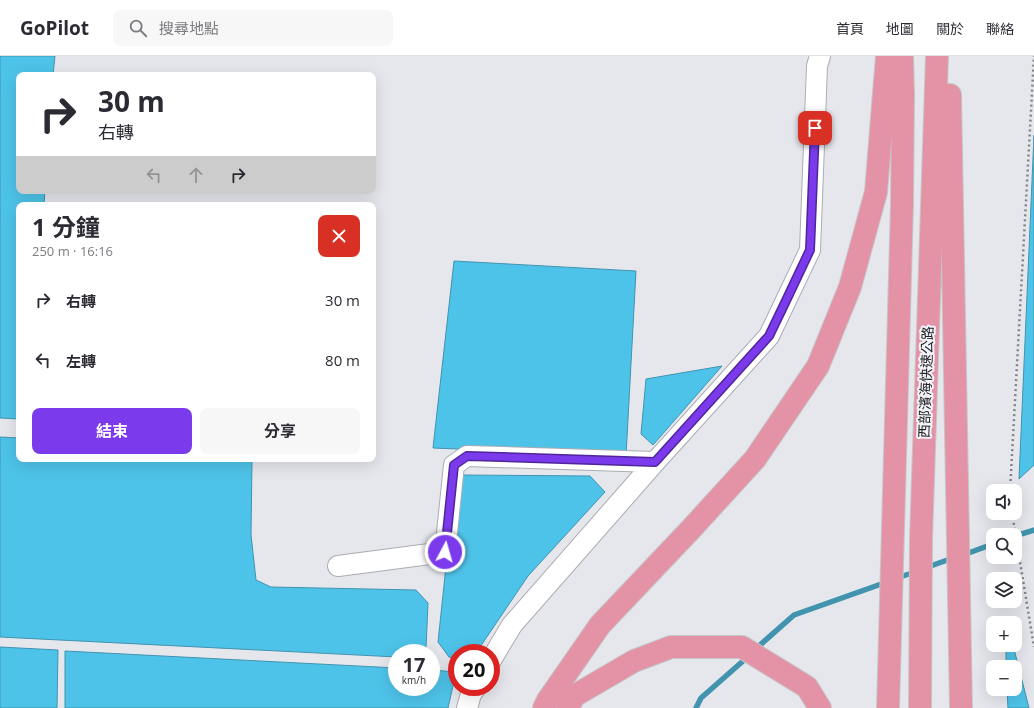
<!DOCTYPE html>
<html lang="zh-TW">
<meta charset="utf-8">
<style>
body{margin:0;font-family:"Open Sans","Noto Sans TC",sans-serif;background:#f7f7f7;color:#2b2b33;height:100vh;display:flex;flex-direction:column;font-size:15px;white-space:nowrap}
*{box-sizing:border-box;margin:0}
p{font-size:13px;color:#7c7c81}
.icon{flex:none;width:22px;height:22px;fill:none;stroke:currentColor;stroke-width:2;stroke-linecap:round;stroke-linejoin:round}
.map{position:relative;flex:1;overflow:hidden}
.side{position:absolute;left:16px;top:146px;width:360px;height:260px;display:flex;flex-direction:column;background:#fff;border-radius:8px;box-shadow:0 4px 16px #0002}
.side>*{flex:none}
.top-card{position:absolute;left:16px;top:16px;width:360px;height:122px;border-radius:8px;box-shadow:0 4px 16px #0002;background:#fff;color:#2b2b33;overflow:hidden}
.tools{position:absolute;left:986px;top:428px;display:grid;gap:8px}
.tools a{display:grid;place-items:center;width:36px;height:36px;border-radius:8px;background:#fff;box-shadow:0 4px 16px #0002;font-size:20px}
.speed{position:absolute;left:388px;top:588px;display:flex;gap:8px;font-size:20px;font-weight:700;text-align:center}
.speed>*{display:grid;place-content:center;width:52px;height:52px;border-radius:50%;background:#fff;box-shadow:0 4px 16px #0002;line-height:1}
.speed small{font-size:10px;font-weight:400}
.speed .limit{border:6px solid #d22;background:#fff;color:#111}
.pin{position:absolute;display:grid;place-items:center;width:34px;height:34px;color:#fff;margin:-17px;border-radius:8px;box-shadow:0 2px 6px #0006}
.me{position:absolute;width:44px;margin:-22px;rotate:6deg;stroke-linejoin:round;filter:drop-shadow(0 0 3px #0008)}
.turn{display:flex;align-items:center;gap:14px;height:84px;padding:0 16px;font-size:18px}
.turn .icon{width:52px;height:52px;stroke-width:2.5}
.turn b{display:block;font-size:28px;line-height:34px}
.lanes{display:flex;align-items:center;height:38px;padding:0 16px;background:#0003;justify-content:center;gap:20px;direction:ltr}
.lanes .off{opacity:.35}
.round{display:grid;place-items:center;flex:none;width:42px;height:42px;border-radius:8px;background:#f7f7f7}
.head{display:flex;align-items:center;justify-content:space-between;height:68px;padding:0 16px}
h1{font-size:24px;font-weight:700;line-height:30px}
.primary-button{display:flex;gap:8px;margin-top:auto;padding:8px 16px}
.primary-button a{flex:1;height:46px;border-radius:8px;background:#7c3aed;color:#fff;font-size:16px;font-weight:700;line-height:46px;text-align:center}
.primary-button a+a{background:#f7f7f7;color:#2b2b33}
ul{padding:0;list-style:none}
li{display:flex;align-items:center;gap:12px;height:60px;padding:0 16px}
li div{flex:1}
li b{display:block;font-size:15px}
li em{font-style:normal}
header{display:flex;align-items:center;gap:24px;box-sizing:border-box;height:56px;padding:0 20px;background:#fff;border-bottom:1px solid #e1e1e2}
header strong{font-size:19px}
nav{display:flex;gap:22px;margin-inline-start:auto;font-size:14px}
.search{width:280px;height:36px;background:#f7f7f7;display:flex;align-items:center;gap:10px;box-sizing:border-box;padding:0 14px;border-radius:8px;color:#7c7c81;font-size:15px}
.map>svg:first-child{display:block}
</style>
<header>
<strong>GoPilot</strong>
<div class="search"><svg class="icon" aria-label="search" viewBox="0 0 24 24"><circle cx="10" cy="10" r="6"/><path d="M15 15l6 6"/></svg>搜尋地點</div>
<nav><a>首頁</a><a>地圖</a><a>關於</a><a>聯絡</a></nav>
</header>
<div class="map">
<svg width="1034" height="652" viewBox="0 0 1034 652">
<rect width="100%" height="100%" fill="#e5e7ed"/>
<path fill="#4ec3e9" stroke="#4193ae" d="M0,0H55L53,19H19V135H45L44,149H19V363L0,362Z
M1034,79V409L1019,423Z
M454,205L636,215L626,400L433,392Z
M722,310L653,389L641,378L646,323Z
M0,381L19,382V403H251L252,404L251,479L256,524L271,531L416,534L428,547L426,592L416,597H397V601L0,581Z
M462,419L590,420L605,436L528,520L476,597H457V603L449,601L438,586L455,425Z
M1006,589H1013L1029,652H1008L1007,633H1015V611H1006Z
M0,591L58,594L57,652H0Z
M65,595L397,612V631H431V614L457,616V624L453,630L448,652H65Z"/>
<g fill="none" stroke-linecap="round" stroke-linejoin="round">
<path stroke="#4193ae" stroke-width="5.5" d="M1015,480L1034,474
M963,499L993,488
M925,512L953,502
M897,522L915,516
M760,589L794,559L887,526
M696,652L701,642L743,605"/>
<defs>
<path id="minor" d="M338,510L445,496L454,409L467,400L655,406
M491,604L512,569L655,406L769,280L810,194L817,10L820,0
M467,652L471,638L476,631"/>
<path id="highway" d="M950,39L961,652
M544,652L548,644L600,569L692,472L755,403L818,310L850,231L876,136L887,0
M568,652L574,640L634,605L671,591H742L807,631L820,652
M888,652L902,148L903,38L902,0
M920,652L921,483L937,0"/>
</defs>
<use href="#minor" stroke="#abadb3" stroke-width="22"/>
<use href="#highway" stroke="#c6c6c6" stroke-width="24"/>
<path stroke="#828387" stroke-width="2.5" stroke-dasharray="2 3" stroke-linecap="butt" d="M1010,435L1034,0
M1012,457L1034,591"/>
<use href="#minor" stroke="#fff" stroke-width="20"/>
<use href="#highway" stroke="#e493a6" stroke-width="22"/>
</g>
<g fill="none" stroke-linecap="round" stroke-linejoin="round">
<defs>
<path id="route" d="M445,496L454,409L467,400L655,406L769,280L783,251L810,194L815,72"/>
</defs>
<use href="#route" stroke="#51269a" stroke-width="10"/>
<use href="#route" stroke="#7c3aed" stroke-width="7"/>
</g>
<g text-anchor="middle" stroke-width="4" stroke-linejoin="round" paint-order="stroke">
<g font-size="14" fill="#222225" stroke="#f2f4fa">
<text transform="translate(926 326) rotate(-88)" y="5">西部濱海快速公路</text>
</g>
</g>
</svg>
<div class="tools">
<a><svg class="icon" aria-label="sound" viewBox="0 0 24 24"><path d="M4 9h4l5-4v14l-5-4H4zM17 9q2 3 0 6"/></svg></a>
<a><svg class="icon" aria-label="search" viewBox="0 0 24 24"><circle cx="10" cy="10" r="6"/><path d="M15 15l6 6"/></svg></a>
<a><svg class="icon" aria-label="layers" viewBox="0 0 24 24"><path d="M12 4l9 5-9 5-9-5zM3 14l9 5 9-5"/></svg></a>
<a>+</a>
<a>−</a>
</div>
<div class="speed"><div>17<small>km/h</small></div><div class="limit">20</div></div>
<div class="pin" style="left:815px;top:72px;background:#d93025"><svg class="icon" aria-label="arrive" viewBox="0 0 24 24"><path d="M6 21V4h12l-3 4 3 4H6"/></svg></div>
<svg class="me" style="left:445px;top:496px" viewBox="-20 -20 40 40"><circle r="17" fill="#7c3aed" stroke="#fff" stroke-width="3"/><path d="M0-11L8 9 0 5-8 9z" fill="#fff"/></svg>
<div class="top-card">
<div class="turn"><svg class="icon" aria-label="right" viewBox="0 0 24 24"><path d="M7 20v-9h11M14 6l5 5-5 5"/></svg><div><b>30 m</b>右轉</div></div>
<div class="lanes"><svg class="icon off" aria-label="left" viewBox="0 0 24 24"><path d="M17 20v-9H6M10 6l-5 5 5 5"/></svg><svg class="icon off" aria-label="ahead" viewBox="0 0 24 24"><path d="M12 20V5M6 11l6-6 6 6"/></svg><svg class="icon" aria-label="right" viewBox="0 0 24 24"><path d="M7 20v-9h11M14 6l5 5-5 5"/></svg></div>
</div>
<section class="side">
<div class="head"><div><h1>1 分鐘</h1><p>250 m · 16:16</p></div><a class="round" style="background:#d93025;color:#fff"><svg class="icon" aria-label="close" viewBox="0 0 24 24"><path d="M6 6l12 12M18 6L6 18"/></svg></a></div>
<ul>
<li><svg class="icon" aria-label="right" viewBox="0 0 24 24"><path d="M7 20v-9h11M14 6l5 5-5 5"/></svg><div><b>右轉</b></div><em>30 m</em></li>
<li><svg class="icon" aria-label="left" viewBox="0 0 24 24"><path d="M17 20v-9H6M10 6l-5 5 5 5"/></svg><div><b>左轉</b></div><em>80 m</em></li>
</ul>
<div class="primary-button"><a>結束</a><a>分享</a></div>
</section>
</div>
